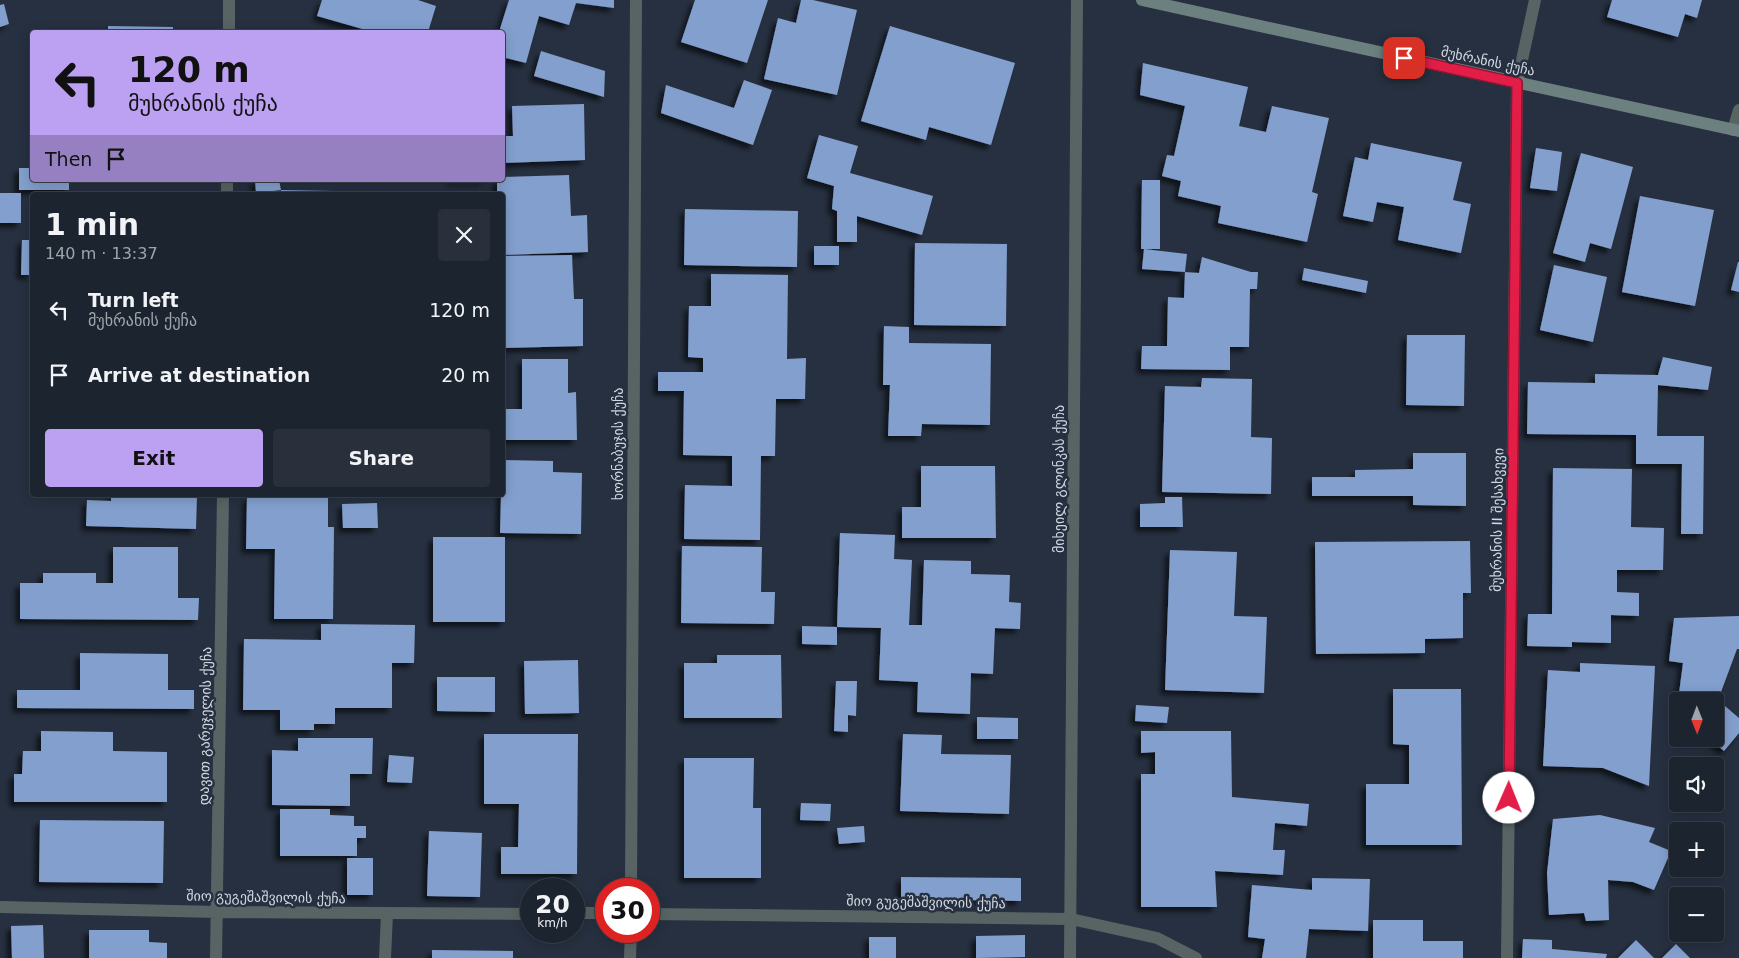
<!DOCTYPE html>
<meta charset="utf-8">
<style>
body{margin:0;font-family:"DejaVu Sans","Noto Sans Georgian",sans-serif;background:#29303c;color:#f1f3f6;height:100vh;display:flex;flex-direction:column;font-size:19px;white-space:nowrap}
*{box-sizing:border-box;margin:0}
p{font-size:16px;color:#a0a4ab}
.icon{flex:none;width:28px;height:28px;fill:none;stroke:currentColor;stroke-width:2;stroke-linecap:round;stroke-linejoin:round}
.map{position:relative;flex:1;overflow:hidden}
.panel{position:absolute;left:30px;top:192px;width:475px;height:305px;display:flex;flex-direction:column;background:#1c2430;border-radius:5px;box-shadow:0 2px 12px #0003,0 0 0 1px #3a414c}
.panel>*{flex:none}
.top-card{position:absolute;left:30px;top:30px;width:475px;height:152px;border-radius:5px;box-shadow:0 2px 12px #0003,0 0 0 1px #3a414c;background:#bca0f2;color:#111;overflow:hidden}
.needle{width:32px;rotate:179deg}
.buttons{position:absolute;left:1669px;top:692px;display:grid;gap:10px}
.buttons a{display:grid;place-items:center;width:55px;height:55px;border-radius:5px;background:#1c2430;box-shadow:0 2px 12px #0003,0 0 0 1px #3a414c;font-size:25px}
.speed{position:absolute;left:520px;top:878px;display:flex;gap:10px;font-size:25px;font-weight:700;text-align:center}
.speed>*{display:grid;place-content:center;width:65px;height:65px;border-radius:50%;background:#1c2430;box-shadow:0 2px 12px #0003,0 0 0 1px #3a414c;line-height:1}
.speed small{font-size:12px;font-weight:400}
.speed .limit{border:8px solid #d22;background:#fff;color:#111}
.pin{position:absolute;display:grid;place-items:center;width:42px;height:42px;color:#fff;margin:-21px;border-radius:10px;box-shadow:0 2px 8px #0006}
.me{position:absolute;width:55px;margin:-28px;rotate:1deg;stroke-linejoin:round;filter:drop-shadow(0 0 4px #0008)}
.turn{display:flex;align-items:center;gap:18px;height:105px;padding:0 15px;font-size:22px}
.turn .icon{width:65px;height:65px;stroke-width:2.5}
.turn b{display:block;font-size:35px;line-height:42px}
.then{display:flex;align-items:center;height:48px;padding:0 15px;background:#0003;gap:10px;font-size:19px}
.round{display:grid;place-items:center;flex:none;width:52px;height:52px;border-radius:5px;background:#29303c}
.overview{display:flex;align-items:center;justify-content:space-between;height:85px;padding:0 15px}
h1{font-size:30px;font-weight:700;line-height:38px}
.action{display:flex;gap:10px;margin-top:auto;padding:10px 15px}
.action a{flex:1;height:58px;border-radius:5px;background:#bca0f2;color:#111;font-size:20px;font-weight:700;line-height:58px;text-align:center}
.action a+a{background:#29303c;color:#f1f3f6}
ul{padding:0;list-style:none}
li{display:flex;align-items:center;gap:15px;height:65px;padding:0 15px}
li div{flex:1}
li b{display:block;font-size:19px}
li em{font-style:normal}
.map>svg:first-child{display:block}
</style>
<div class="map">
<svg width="1739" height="958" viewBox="0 0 1739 958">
<defs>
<filter id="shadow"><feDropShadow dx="-4.5" dy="4.5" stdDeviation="2.5" flood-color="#0009"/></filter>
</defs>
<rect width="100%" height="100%" fill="#263040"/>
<path fill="#839fcd" filter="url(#shadow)" d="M322,0H418L436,6L428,32H373L317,16Z
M509,0H614V8L576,3L569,25L539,16L526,63L502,57V32H499Z
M695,0H768L747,63L681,42Z
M801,0H813L857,10L837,95L764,79L778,18L796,23Z
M1612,0H1702L1697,18L1685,14L1678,37L1607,17Z
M4,4L9,24L0,27V5Z
M108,26L173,27V32H108Z
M890,26L1015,63L991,145L929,127L926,140L861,121Z
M541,51L605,71L604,97L534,76Z
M1143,63L1248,87L1239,126L1266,132L1272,106L1329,118L1312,192L1318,194L1307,242L1218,223L1221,206L1178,196L1181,181L1162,176L1167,155L1174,156L1185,106L1140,95Z
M744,80L772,90L753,145L661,113L666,85L734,108Z
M584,104L585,160L502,163V136H513L512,106Z
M819,135L858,146L850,173L933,196L922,235L857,216V242H837V211L832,209L834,186L807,178Z
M1371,143L1462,162L1453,200L1471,204L1461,253L1398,240L1404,207L1377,202L1373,222L1343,216L1355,157L1368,160Z
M1536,148L1562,152L1557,191L1530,188Z
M1581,153L1633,167L1611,249L1590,243L1585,262L1553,253Z
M19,168H32V180H69V190H19Z
M569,175L571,216L587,215L588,252L502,255V195H497V180H502V177Z
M255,180H279L281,190L256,193Z
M450,180H485V182H450Z
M1142,180H1160V249H1141Z
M281,190L387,192V195H281Z
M0,193H21V223H0Z
M91,193H140V195H91Z
M1640,196L1714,210L1695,306L1622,292Z
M685,209L798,211L797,267L684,265Z
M22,240H32V275H21Z
M915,243L1007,244L1006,326L914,325Z
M814,246H839V265H814Z
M1144,249L1187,254L1185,272L1142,269Z
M572,255L574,299H583V346L502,348V256Z
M1202,257L1251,272H1258L1257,289H1250L1249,347H1230V370L1141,369L1142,346H1167L1168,297L1184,298L1185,272L1199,273Z
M1738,262H1739V292L1731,290Z
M1554,265L1607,277L1593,342L1540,330Z
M1304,268L1368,281L1366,293L1302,280Z
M711,274L788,275L787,359L806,358L805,399H776L775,456H761L760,540L684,539L685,485L732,486V456L683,455L684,391H658V372H703V358L688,357L689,306H711Z
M884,326L909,327V343L991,344L990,425L922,424L921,436H888L890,385H883Z
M1407,335H1465L1464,406L1406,405Z
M1663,357L1712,367L1708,390L1658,385L1657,436H1704L1703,534H1681L1682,464H1636V435L1527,434L1528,382L1595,383V374L1658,375Z
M522,359H568V393L576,392L577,440H502V409H522Z
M1202,378L1252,379L1251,437L1272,438L1271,494L1162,492L1165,386L1201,387Z
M1413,453H1466V506L1413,505V496H1312V477H1355V470L1413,469Z
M502,460L553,461V472L582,473L581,534L500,533Z
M921,466H995L996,538H902V507H921Z
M1553,468L1632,469L1631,527L1664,528L1663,570H1617V592L1639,593V616L1611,615V643L1572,642V647L1527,646L1528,614H1552Z
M111,495L197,496L196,529L86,526L87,500L111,501Z
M280,495H328V527H334L333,619H274L275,549H246L247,497H280Z
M1165,497H1182L1183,527H1140V504L1165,503Z
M377,503L378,528H343L342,504Z
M840,533L895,535L894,559L912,560L909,625H922L924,560L971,561V574L1010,575L1009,602L1021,603L1020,629L995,628L993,674L971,673L970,714L917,712L918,682L879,680L881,628L837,627Z
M433,537H505V622H433Z
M1470,541L1471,593H1463V638L1425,639V653L1316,654L1315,542Z
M682,546L762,547L761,592H775L774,624L681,623Z
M113,547H178V598H199L198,620L20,619V583H43V573H96V583H113Z
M1170,550L1237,552L1234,616L1267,617L1264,693L1165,690Z
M1739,616V649H1737L1718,700L1739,718V733L1724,751L1710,739H1715V701H1678L1683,663L1669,661L1674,618Z
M321,624L415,625L414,663H392V708H335V724H314V730H280V710H243L244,639L321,640Z
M802,626L837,627V645L802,644Z
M80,653L168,654V690H194V709L17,708V690H80Z
M717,655H781L782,718H684V663H717Z
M578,660L579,713L525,714L524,661Z
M1580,663L1655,666L1649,786L1603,768L1543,766L1548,670L1580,672Z
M437,677H495V712L437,711Z
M836,681H857L856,716L848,715V732L834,731Z
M1393,689H1461L1462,845H1366V784H1409V745L1393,744Z
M1136,705L1169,707L1167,723L1135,721Z
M977,717L1018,718V739H977Z
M41,731L113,732V751L167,752V802H14V774H22L23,751H41Z
M1141,731H1231L1232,797L1309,804L1307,826L1275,823L1273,850H1285L1283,875L1215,871L1217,907H1141V774H1155V752L1141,753Z
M484,734H578L577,874H501V847H518L519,804H484Z
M903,734L942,735L941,754L1011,755L1009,814L900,811Z
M298,738H373L372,774H350V806L272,805V750L298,751Z
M389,755L414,757L412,783L387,782Z
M684,758H754L753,808H761V878H684Z
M801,803L831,804L830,821L800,820Z
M280,809H330V815L354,816V826H366V838H357V856H280Z
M1600,815L1655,828L1649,842L1671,851L1654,890L1633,882L1608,880L1609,920L1586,921L1584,913L1549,915L1547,873L1553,819Z
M40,820L164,821L163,883L39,882Z
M864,826L865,842L839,844L837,828Z
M429,831L482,833L480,897L427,896Z
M347,858H373V895H347Z
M901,877L1021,878V901L901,899Z
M1312,878L1370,879L1368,931L1309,929L1306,958H1262L1265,939L1248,937L1252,885L1312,890Z
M1373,920H1423V941H1463V958H1373Z
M43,925L44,958H12L11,926Z
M89,930H149V942L167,943V958H89Z
M1025,935V957L976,958V936Z
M869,937H896V958H869Z
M1523,939L1552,940V949L1607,954L1606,958H1522Z
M1636,940L1654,958H1618Z
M1676,944L1690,958H1662Z
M432,950L513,951V958H432Z"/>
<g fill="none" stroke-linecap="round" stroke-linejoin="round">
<path stroke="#586463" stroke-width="12" d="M1517,83L1535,0
M385,958L387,914"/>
<path stroke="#586463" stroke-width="12" d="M229,32V0
M1733,130L1739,110
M227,195V180
M631,889L636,0
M0,907L217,912L531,914
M574,913H606
M649,914L1071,919L1157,938L1196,958
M216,958L223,495
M630,958L631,931
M1070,958L1077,0
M1507,958L1517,83"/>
<path stroke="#6d8080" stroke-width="12" d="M1142,0L1739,131"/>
</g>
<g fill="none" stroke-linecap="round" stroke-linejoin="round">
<defs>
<path id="route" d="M1404,58L1517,83L1509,798"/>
</defs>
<use href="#route" stroke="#92132f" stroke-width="12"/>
<use href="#route" stroke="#e11d48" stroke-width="9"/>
</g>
<g text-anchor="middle" stroke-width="5" stroke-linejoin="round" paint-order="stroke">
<g font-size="14" fill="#d0d7e1" stroke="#263040">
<text transform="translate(1488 61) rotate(12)" y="5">მუხრანის ქუჩა</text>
<text transform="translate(618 444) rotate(-90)" y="5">ხორნაბუჯის ქუჩა</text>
<text transform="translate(1059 479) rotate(-90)" y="5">მიხეილ გლინკას ქუჩა</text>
<text transform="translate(1497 520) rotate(-89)" y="5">მუხრანის II შესახვევი</text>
<text transform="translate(205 726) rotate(-89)" y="5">დავით გარეჯელის ქუჩა</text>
<text transform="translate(266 897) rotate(1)" y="5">შიო გუგეშაშვილის ქუჩა</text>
<text transform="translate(926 902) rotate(1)" y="5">შიო გუგეშაშვილის ქუჩა</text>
</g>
</g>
</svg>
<div class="buttons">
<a><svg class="needle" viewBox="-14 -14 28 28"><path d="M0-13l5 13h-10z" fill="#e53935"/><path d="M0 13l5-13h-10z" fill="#a0a4ab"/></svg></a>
<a><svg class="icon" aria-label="sound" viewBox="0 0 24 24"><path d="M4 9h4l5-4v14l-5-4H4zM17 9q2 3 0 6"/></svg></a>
<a>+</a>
<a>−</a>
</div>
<div class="speed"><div>20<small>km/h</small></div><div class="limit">30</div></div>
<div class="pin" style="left:1404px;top:58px;background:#d93025"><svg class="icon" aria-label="arrive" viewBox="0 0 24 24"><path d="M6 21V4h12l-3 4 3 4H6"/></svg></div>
<svg class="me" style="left:1509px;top:798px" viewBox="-20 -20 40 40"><circle r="19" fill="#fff"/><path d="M0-13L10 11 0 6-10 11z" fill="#e11d48"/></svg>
<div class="top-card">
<div class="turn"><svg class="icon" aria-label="left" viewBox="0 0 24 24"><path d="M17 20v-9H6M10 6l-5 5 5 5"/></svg><div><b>120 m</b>მუხრანის ქუჩა</div></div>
<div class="then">Then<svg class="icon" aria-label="arrive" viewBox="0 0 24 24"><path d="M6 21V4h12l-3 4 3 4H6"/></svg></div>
</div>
<section class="panel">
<div class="overview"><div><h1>1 min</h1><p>140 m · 13:37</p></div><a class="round"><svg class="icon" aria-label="close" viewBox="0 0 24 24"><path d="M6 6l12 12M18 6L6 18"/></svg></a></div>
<ul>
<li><svg class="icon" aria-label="left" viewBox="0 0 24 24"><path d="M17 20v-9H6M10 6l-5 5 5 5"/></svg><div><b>Turn left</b><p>მუხრანის ქუჩა</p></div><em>120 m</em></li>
<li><svg class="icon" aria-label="arrive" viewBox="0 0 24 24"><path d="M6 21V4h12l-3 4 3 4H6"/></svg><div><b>Arrive at destination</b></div><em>20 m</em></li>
</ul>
<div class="action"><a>Exit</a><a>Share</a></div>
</section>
</div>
